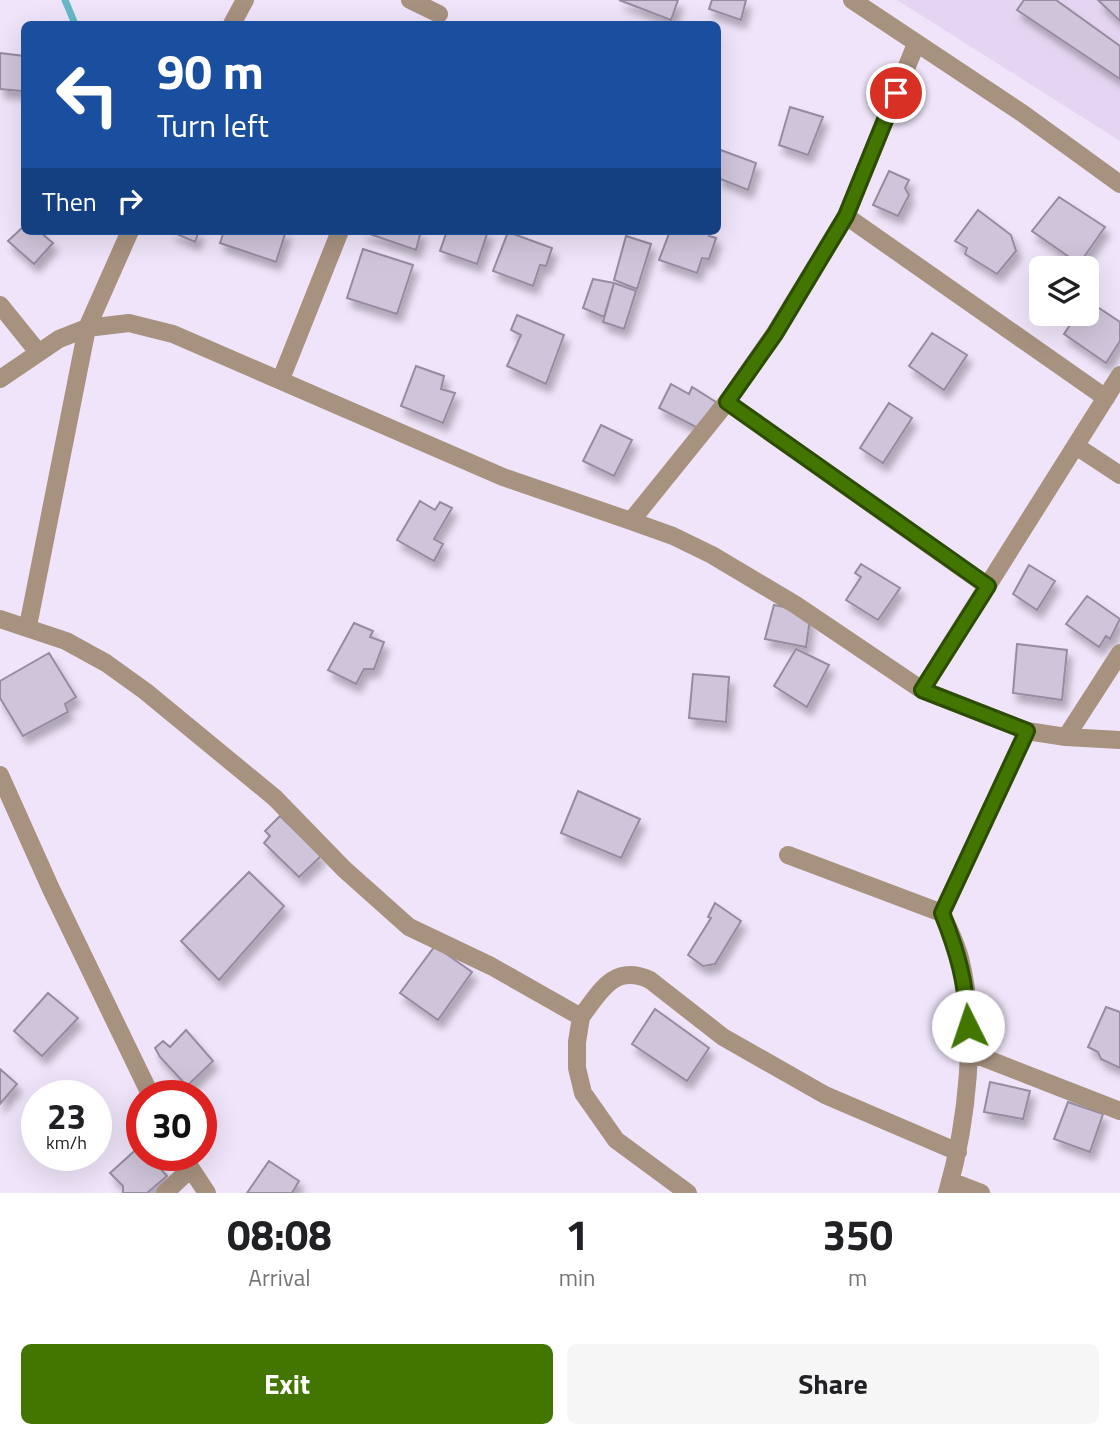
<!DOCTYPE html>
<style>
body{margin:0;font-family:"Titillium Web",sans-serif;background:#f6f6f6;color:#202124;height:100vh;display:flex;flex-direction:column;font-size:26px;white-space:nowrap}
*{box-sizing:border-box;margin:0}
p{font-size:23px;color:#757577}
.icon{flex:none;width:38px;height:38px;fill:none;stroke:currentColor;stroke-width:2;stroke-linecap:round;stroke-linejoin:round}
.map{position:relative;height:1193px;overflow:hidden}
.drawer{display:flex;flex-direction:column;background:#fff;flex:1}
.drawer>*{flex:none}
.guide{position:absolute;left:21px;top:21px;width:700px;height:214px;border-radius:10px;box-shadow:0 7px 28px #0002;background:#1a4fa0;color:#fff;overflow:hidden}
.tools{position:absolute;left:1029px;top:256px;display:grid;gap:14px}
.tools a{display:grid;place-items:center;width:70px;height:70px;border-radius:10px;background:#fff;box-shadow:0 7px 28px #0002;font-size:35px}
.speed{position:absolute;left:21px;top:1080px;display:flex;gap:14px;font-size:35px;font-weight:700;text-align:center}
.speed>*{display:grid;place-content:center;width:91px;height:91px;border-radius:50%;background:#fff;box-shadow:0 7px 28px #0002;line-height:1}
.speed small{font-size:18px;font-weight:400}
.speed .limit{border:10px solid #d22;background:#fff;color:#111}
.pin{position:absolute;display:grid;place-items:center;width:60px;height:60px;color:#fff;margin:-30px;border:4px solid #fff;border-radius:50%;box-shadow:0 2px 7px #0007}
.me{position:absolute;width:77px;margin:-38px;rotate:356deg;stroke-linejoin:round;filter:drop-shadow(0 0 5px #0008)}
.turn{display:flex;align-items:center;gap:24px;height:147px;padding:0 21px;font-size:32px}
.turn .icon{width:91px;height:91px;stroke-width:2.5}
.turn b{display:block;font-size:49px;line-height:60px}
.then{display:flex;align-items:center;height:66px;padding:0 21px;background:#0003;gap:14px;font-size:26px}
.eta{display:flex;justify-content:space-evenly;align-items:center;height:119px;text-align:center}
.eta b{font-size:42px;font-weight:700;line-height:49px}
.cta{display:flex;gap:14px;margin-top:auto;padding:14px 21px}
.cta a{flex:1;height:80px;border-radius:10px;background:#437600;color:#fff;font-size:28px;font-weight:700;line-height:80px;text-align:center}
.cta a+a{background:#f6f6f6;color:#202124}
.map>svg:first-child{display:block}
</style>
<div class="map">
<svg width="1120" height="1193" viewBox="0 0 1120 1193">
<defs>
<filter id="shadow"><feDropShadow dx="4.5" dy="8" stdDeviation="3.5" flood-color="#0004"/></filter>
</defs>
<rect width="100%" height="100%" fill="#efe4f9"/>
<path fill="#e5d5f2" d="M897,0H1120V141Z"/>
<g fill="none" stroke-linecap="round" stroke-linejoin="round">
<path stroke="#66b8c5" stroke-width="7" d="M65,0L75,24"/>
</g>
<path fill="#cfc4d9" stroke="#968b9f" stroke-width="2" filter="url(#shadow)" d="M619,0H678L671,20Z
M712,0H746L741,20L709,9Z
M1024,0H1056L1120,46V79L1017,10Z
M1098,0H1120V21Z
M0,53L24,56L22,91L0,89Z
M790,107L823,117L808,155L779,145Z
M718,149L756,163L748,190L718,178Z
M889,171L909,180L905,188L909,195L898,216L873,205Z
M1059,197L1105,227L1079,264L1032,231Z
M978,210L1011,235L1016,251L997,274L965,254L967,248L955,241Z
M24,226V231H39L53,243L34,264L8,241Z
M170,231H199L195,242Z
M224,231H286L276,262L220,243Z
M361,231H421L416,250Z
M447,231H488L477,264L440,251Z
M670,231H711L709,236L716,238L709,259L702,258L697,273L659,260Z
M508,232L552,248L546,266L540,265L533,286L493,271Z
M626,236L651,244L637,289L614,280Z
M363,249L413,265L397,314L347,298Z
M593,279L614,283L604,317L583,308Z
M614,283L636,291L624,329L603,322Z
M1087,300L1120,322V341L1106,363L1064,334L1078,313H1087Z
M517,315L564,335L546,384L507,366L521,335L511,330Z
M932,333L967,355L944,390L909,366Z
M416,366L444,376L441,389L455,393L443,423L401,406Z
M671,384L689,394L692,387L716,402L698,428L659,408Z
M889,403L912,418L883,463L860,448Z
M601,425L632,440L614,476L583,461Z
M420,501L435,510L440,502L452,508L434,539L443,544L434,561L397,540Z
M861,564L900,588L878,620L846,600L861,577L855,573Z
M1029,565L1055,581L1037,610L1013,594Z
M1087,596L1120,619L1110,639L1106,636L1099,647L1066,624Z
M774,605L794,609L810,619L806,647L765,639Z
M354,623L373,631L370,637L384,642L374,669H364L356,684L328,670Z
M1017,644L1067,650L1062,700L1013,693Z
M796,649L829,665L807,707L774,686Z
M49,653L76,697L65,704L68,712L23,736L0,698V681Z
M693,674L729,677L726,722L689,718Z
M578,791L640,819L621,858L561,833Z
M280,816L321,856L299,877L264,843L270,836L265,831Z
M249,872L284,906L219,980L181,941Z
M715,903L741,921L715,964L703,966L688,955L711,918L708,917Z
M435,946L472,972L438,1020L400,993Z
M48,993L78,1018L42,1056L14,1031Z
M1106,1007L1120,1012V1068L1101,1059L1098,1052L1088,1047Z
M655,1009L709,1048L687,1081L632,1044Z
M186,1030L213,1061L187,1086L160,1057L155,1048L163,1041L170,1047Z
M0,1069L17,1084L0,1104Z
M990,1082L1030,1091L1023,1119L984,1112Z
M1068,1102L1103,1114L1090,1152L1054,1139Z
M140,1146L142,1155H148L167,1176L147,1193H123V1186L110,1173Z
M269,1161L299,1181L292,1193H247Z"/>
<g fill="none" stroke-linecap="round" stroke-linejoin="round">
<path stroke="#a7917f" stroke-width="18" d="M410,0L439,14
M852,0L1022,113L1120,184
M232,24L245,0
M846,216L1106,398
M0,305L38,352
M0,379L59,339L87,328L129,323L173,334L503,477L631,521L727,402L775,333L846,216L916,44
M281,379L340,231
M727,402L987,586
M1076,446L1120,475
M631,521L673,536L712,555L796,605L922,690L1027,731L942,913C948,928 956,943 960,958C978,1028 967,1124 947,1193
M0,619L66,641L106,663L145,691L275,798L344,869L409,927L491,966L581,1017L577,1042V1068L583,1093L616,1140L688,1193
M28,626L87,328L130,231
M922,690L1120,375
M1027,731L1066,737L1120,740
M1066,737L1120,653
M0,775L51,889L151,1096
M788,855L942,913
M581,1017C600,992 614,963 650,980L723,1037L825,1095L958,1152
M969,1052L1120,1111
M182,1155L207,1193
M950,1181L981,1193
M165,1193L190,1169"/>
</g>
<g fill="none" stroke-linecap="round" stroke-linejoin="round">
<defs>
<path id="route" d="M896,93L846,216L775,334L727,402L988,586L922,690L1027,731L942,913C958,953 966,982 968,1026"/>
</defs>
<use href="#route" stroke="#2c4d00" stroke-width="18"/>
<use href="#route" stroke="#437600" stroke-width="12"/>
</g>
</svg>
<div class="tools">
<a><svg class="icon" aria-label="layers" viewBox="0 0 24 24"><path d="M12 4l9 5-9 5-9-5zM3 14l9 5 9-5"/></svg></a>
</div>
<div class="speed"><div>23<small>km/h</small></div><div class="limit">30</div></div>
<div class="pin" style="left:896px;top:93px;background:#d93025"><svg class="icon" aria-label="arrive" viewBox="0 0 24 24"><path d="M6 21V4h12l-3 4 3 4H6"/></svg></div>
<svg class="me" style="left:968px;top:1026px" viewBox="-20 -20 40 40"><circle r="19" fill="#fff"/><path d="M0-13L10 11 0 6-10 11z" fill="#437600"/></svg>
<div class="guide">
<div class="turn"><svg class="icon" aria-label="left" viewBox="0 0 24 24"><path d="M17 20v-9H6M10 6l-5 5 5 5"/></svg><div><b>90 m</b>Turn left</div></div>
<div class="then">Then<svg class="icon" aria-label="right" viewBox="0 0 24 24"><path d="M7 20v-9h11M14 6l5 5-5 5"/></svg></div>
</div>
</div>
<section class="drawer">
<div class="eta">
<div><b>08:08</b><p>Arrival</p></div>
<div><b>1</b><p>min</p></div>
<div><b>350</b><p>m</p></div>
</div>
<div class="cta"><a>Exit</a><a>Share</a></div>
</section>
